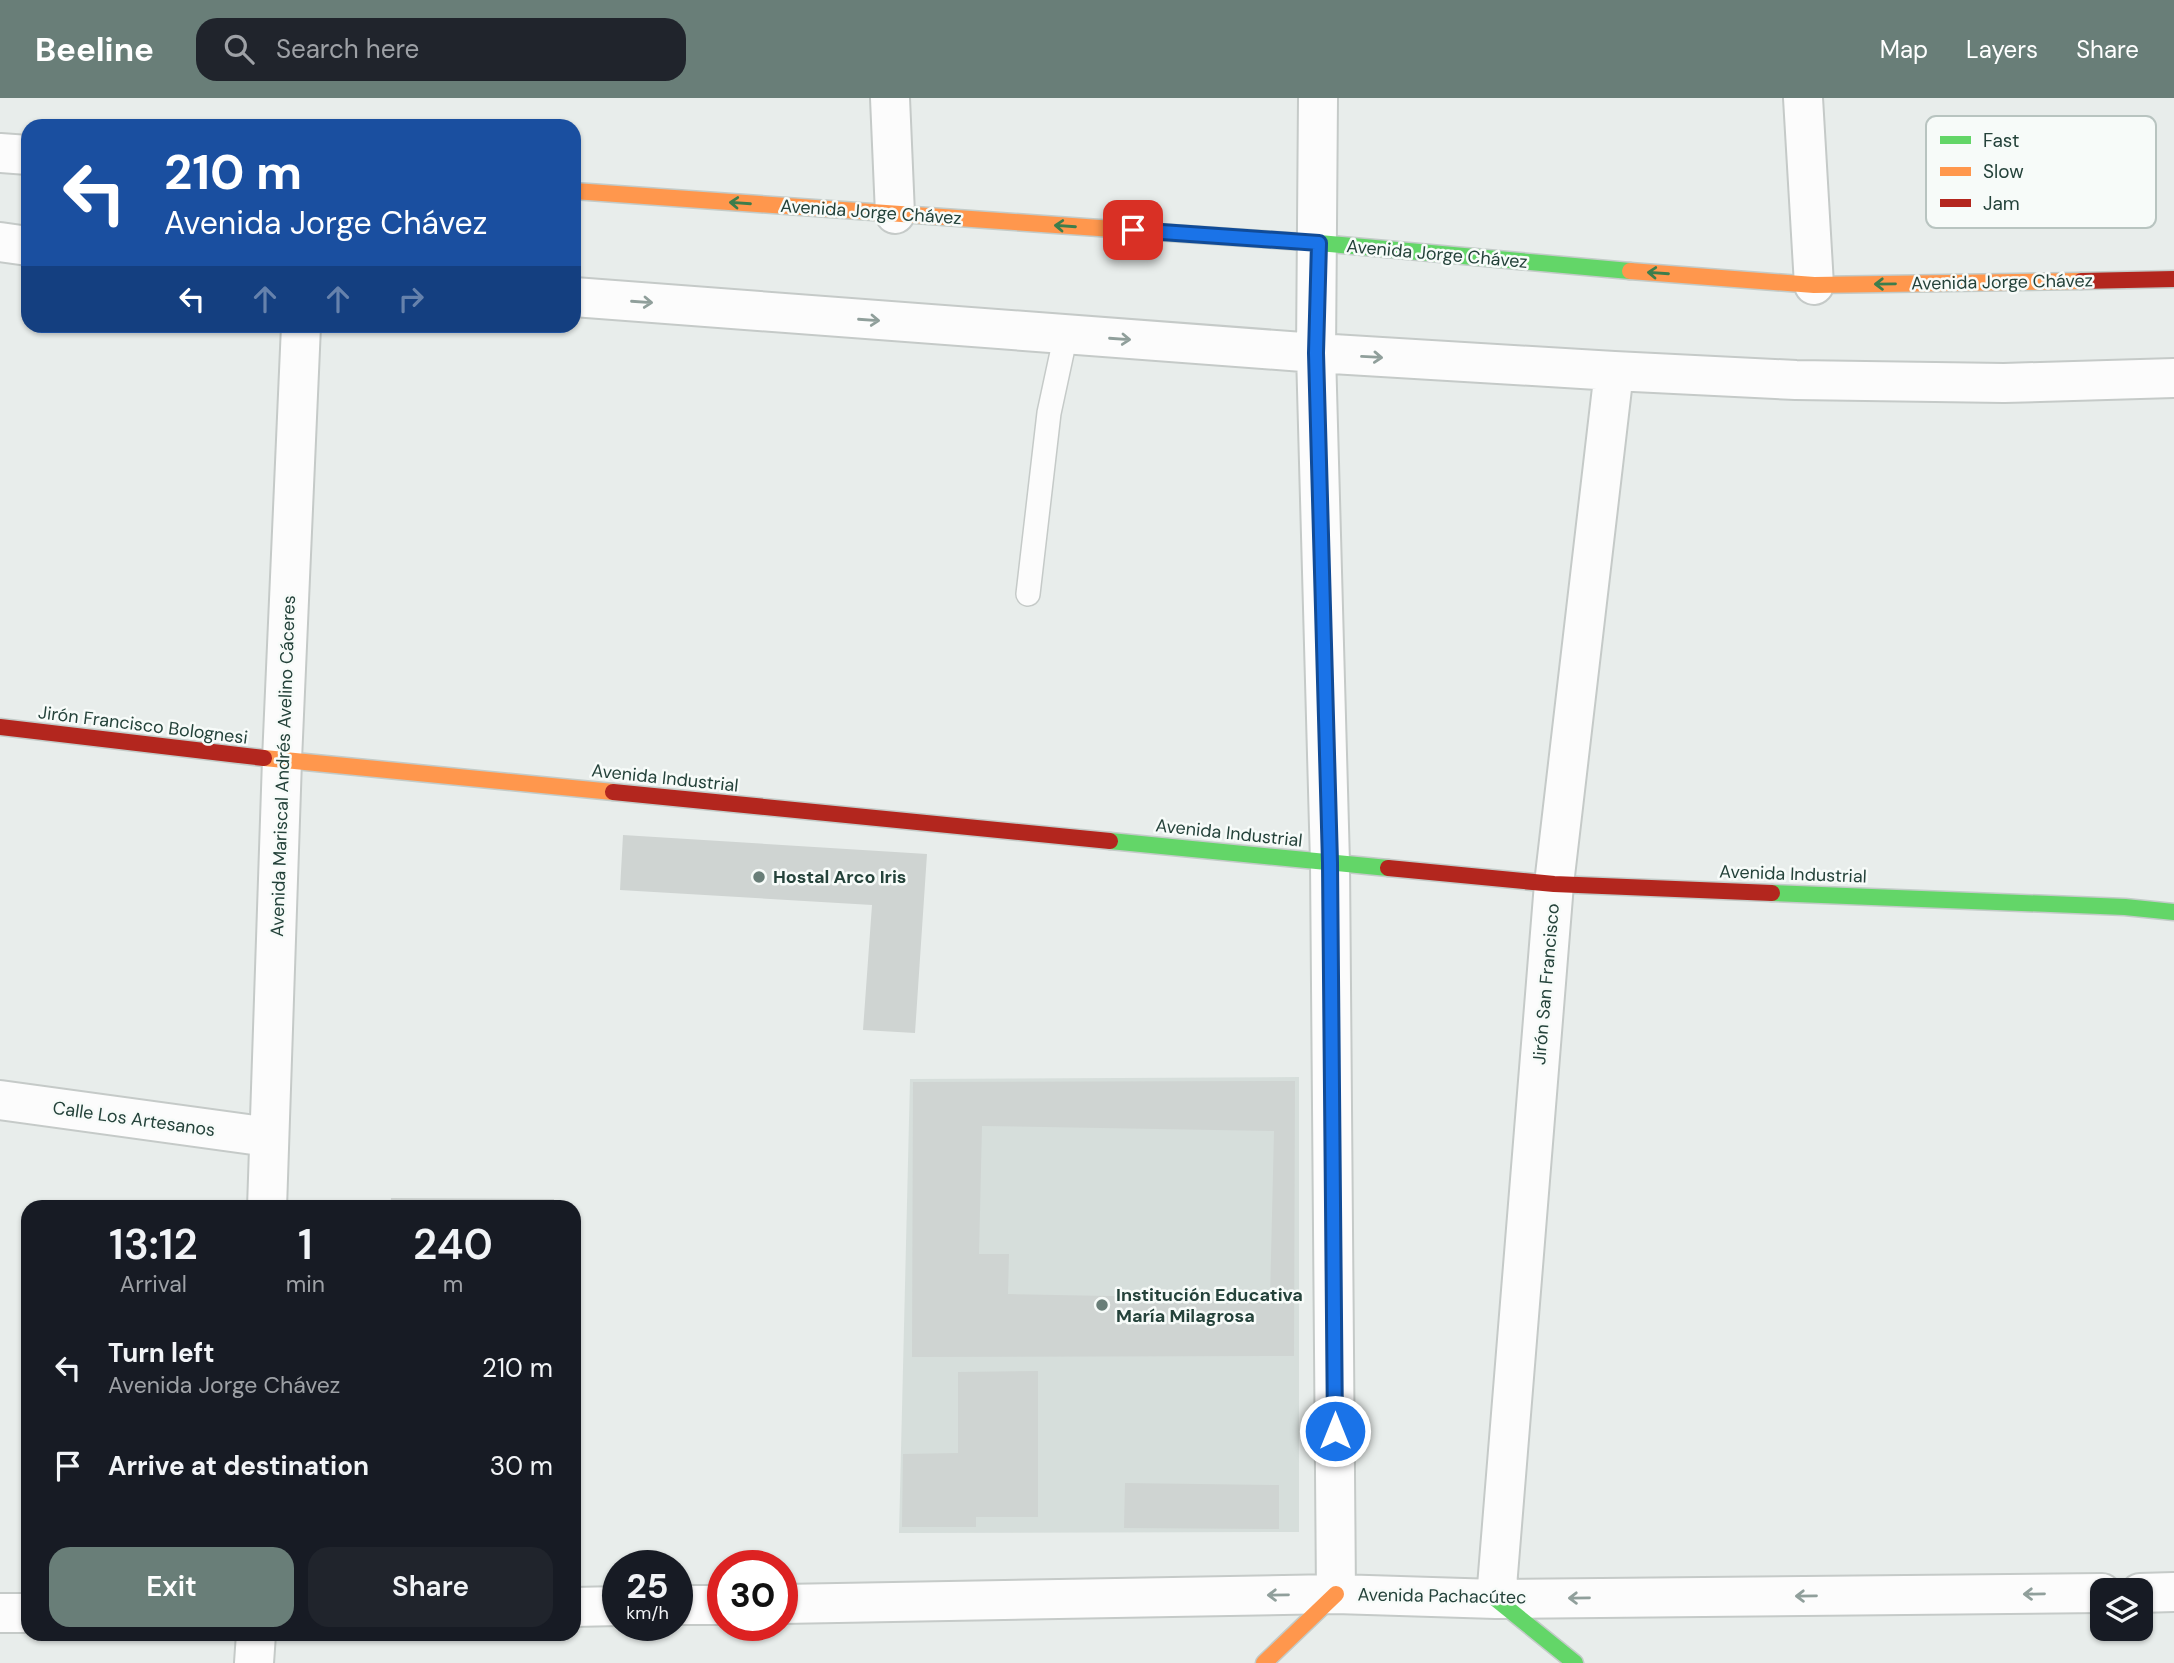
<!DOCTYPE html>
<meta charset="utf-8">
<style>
body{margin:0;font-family:"DM Sans",sans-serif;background:#20242c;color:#f1f3f6;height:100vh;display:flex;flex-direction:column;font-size:26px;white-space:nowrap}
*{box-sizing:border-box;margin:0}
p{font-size:23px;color:#9ea1a6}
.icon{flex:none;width:38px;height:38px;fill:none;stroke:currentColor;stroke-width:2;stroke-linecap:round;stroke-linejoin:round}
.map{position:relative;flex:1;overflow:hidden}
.panel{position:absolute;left:21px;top:1102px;width:560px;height:441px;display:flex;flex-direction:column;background:#171b24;border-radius:21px;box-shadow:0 2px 5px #0004}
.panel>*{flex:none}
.guide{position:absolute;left:21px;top:21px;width:560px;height:214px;border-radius:21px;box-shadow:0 2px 5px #0004;background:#1a4fa0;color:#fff;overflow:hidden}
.fabs{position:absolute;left:2090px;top:1480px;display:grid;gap:14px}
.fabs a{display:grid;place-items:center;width:63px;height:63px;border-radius:14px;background:#171b24;box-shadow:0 2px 5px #0004;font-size:35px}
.speed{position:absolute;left:602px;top:1452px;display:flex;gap:14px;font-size:35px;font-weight:700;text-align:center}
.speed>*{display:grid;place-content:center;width:91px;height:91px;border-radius:50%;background:#171b24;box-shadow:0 2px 5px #0004;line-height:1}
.speed small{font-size:18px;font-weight:400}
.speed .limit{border:10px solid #d22;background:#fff;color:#111}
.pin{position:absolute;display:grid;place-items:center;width:60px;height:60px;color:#fff;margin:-30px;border-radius:14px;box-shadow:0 4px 10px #0006}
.me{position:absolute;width:77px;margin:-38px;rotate:0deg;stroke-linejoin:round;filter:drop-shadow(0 0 5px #0008)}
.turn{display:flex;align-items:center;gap:24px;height:147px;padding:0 28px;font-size:32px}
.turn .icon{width:91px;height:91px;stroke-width:2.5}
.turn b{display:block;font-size:49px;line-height:60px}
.lanes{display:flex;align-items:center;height:66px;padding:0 28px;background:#0003;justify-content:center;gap:35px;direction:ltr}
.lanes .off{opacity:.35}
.eta{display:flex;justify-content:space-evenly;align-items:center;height:119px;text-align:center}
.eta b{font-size:42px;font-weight:600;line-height:49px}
.primary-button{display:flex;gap:14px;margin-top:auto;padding:14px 28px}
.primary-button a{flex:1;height:80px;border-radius:21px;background:#697e78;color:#fff;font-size:28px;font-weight:600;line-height:80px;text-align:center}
.primary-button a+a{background:#20242c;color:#f1f3f6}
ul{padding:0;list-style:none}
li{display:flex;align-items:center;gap:21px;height:98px;padding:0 28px}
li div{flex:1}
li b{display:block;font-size:26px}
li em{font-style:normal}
header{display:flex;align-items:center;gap:42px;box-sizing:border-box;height:98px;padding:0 35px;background:#697e78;color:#fff}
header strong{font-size:33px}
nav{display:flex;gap:38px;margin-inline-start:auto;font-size:24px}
.search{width:490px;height:63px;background:#20242c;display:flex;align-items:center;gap:18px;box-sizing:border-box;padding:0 24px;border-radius:21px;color:#9ea1a6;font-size:26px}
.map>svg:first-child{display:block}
</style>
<header>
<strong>Beeline</strong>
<div class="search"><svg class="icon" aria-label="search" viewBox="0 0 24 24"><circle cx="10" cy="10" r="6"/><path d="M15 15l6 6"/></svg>Search here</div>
<nav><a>Map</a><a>Layers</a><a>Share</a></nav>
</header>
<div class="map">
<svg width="2174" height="1565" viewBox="0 0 2174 1565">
<rect width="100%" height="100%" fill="#e8edeb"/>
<path fill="#d6dedb" d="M1299,979V1434L899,1435L910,981Z"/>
<path fill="#cfd4d2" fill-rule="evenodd" d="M623,737L927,756L915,935L863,932L872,807L620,792Z
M1295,983L1294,1258L912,1259L913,984ZM982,1028L1274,1033L1270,1201L1008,1196L1009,1156H979Z
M391,1100L554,1101V1110H390Z
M1038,1273V1419H976V1429H902L903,1356L958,1355V1274Z
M1125,1385L1279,1387V1431L1124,1430Z"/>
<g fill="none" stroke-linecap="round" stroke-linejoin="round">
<defs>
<path id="lane" d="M1028,496L1049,315L1066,236"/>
<path id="street" d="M890,0L895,116
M1318,0L1316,255L1330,765L1336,1496
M1803,0L1814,187
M0,55L28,57
M0,144L28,148
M574,199L1316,255L1614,273L1796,282L2004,285L2174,280
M0,1002L269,1039
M267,1110L282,662L301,228
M2140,1495L2174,1494
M1496,1501L1554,786L1614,273
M782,1506L1336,1496L1496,1501L2102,1495
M677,1507H723
M574,1509L618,1508
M0,1515H28
M254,1565L256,1536"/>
<path id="fast" d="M1156,134L1319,145L1630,173
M1110,743L1388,770
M1772,795L2125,809L2174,814
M1496,1501L1575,1565"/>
<path id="slow" d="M574,93L1156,134
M1630,173L1814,187L2081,183
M264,660L613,694
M1264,1565L1336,1496"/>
<path id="jam" d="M2081,183L2174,181
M0,629L264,660
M613,694L1110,743
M1388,770L1554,786L1772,795"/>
</defs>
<use href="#lane" stroke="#c5cac8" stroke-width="26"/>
<use href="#street" stroke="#c5cac8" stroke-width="42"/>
<use href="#fast" stroke="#c3cbc8" stroke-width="19"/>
<use href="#slow" stroke="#c3cbc8" stroke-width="19"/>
<use href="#jam" stroke="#c3cbc8" stroke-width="19"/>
<use href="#lane" stroke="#fcfcfc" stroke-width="23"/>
<use href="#street" stroke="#fcfcfc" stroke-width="38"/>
<use href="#fast" stroke="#63d668" stroke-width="16"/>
<use href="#slow" stroke="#ff974d" stroke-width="16"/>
<use href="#jam" stroke="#b3261e" stroke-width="16"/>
</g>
<defs><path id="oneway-shaft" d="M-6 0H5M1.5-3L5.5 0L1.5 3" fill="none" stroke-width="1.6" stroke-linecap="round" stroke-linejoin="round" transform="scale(1.75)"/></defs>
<g stroke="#3d7d4c">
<use href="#oneway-shaft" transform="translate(740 105) rotate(-176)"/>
<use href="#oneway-shaft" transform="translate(1065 128) rotate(-176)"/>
<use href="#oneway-shaft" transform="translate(1658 175) rotate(-176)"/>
<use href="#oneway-shaft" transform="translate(1885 186) rotate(179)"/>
</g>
<g stroke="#909f9b">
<use href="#oneway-shaft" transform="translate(642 204) rotate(4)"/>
<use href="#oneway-shaft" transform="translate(869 222) rotate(4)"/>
<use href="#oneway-shaft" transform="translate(1120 241) rotate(4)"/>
<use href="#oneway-shaft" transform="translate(1372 259) rotate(3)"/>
<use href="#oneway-shaft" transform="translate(2034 1496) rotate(179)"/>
<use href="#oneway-shaft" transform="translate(1278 1497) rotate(179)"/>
<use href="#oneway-shaft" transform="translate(1806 1498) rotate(179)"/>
<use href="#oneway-shaft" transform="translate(1579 1500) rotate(179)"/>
</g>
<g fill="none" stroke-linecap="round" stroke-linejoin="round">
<defs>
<path id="route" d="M1133,132L1319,145L1316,255L1330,765L1335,1333"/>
</defs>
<use href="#route" stroke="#114b97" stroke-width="18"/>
<use href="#route" stroke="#1a73e8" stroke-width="12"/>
</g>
<g fill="#697e78" stroke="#f7fbf9" stroke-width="2.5">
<circle cx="759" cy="779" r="7"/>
<circle cx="1102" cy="1207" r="7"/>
</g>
<g text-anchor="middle" stroke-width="5" stroke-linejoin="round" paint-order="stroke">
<g font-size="18" fill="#24423a" stroke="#f7fbf9">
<text transform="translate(871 114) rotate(4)" y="6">Avenida Jorge Chávez</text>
<text transform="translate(1437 156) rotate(5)" y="6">Avenida Jorge Chávez</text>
<text transform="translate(2002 184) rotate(-1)" y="6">Avenida Jorge Chávez</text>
<text transform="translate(143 627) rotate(7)" y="6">Jirón Francisco Bolognesi</text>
<text transform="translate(283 668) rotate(-88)" y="6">Avenida Mariscal Andrés Avelino Cáceres</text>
<text transform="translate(665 680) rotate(6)" y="6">Avenida Industrial</text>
<text transform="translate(1229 735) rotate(6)" y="6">Avenida Industrial</text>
<text transform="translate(1793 776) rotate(2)" y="6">Avenida Industrial</text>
<text transform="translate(1546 886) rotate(-85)" y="6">Jirón San Francisco</text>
<text transform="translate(134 1021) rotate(8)" y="6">Calle Los Artesanos</text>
<text transform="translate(1442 1498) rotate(1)" y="6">Avenida Pachacútec</text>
</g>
<g font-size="18" font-weight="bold" fill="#24423a" stroke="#f7fbf9" text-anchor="start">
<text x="773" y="785">Hostal Arco Iris</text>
<text x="1116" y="1203">Institución Educativa<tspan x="1116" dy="21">María Milagrosa</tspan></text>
</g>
</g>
<rect x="1926" y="18" width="230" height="112" rx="10" fill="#f7fbf9" stroke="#b8c4c0" stroke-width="2"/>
<rect x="1940" y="38" width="31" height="8" fill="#63d668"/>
<rect x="1940" y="69" width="31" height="9" fill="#ff974d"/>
<rect x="1940" y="101" width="31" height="8" fill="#b3261e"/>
<g font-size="19" fill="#24423a">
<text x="1983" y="49">Fast</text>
<text x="1983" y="80">Slow</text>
<text x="1983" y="112">Jam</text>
</g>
</svg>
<div class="fabs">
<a><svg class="icon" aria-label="layers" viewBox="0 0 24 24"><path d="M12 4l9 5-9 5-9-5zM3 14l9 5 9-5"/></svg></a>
</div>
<div class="speed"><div>25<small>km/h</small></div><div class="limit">30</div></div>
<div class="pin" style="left:1133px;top:132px;background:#d93025"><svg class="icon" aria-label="arrive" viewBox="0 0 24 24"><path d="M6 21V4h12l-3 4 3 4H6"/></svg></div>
<svg class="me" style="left:1335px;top:1333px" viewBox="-20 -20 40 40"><circle r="17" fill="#1a73e8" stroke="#fff" stroke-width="3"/><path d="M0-11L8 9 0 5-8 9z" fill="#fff"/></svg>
<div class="guide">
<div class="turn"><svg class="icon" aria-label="left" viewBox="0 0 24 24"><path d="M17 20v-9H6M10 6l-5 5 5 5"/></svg><div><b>210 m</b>Avenida Jorge Chávez</div></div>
<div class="lanes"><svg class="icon" aria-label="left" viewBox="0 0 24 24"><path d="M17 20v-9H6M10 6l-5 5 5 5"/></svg><svg class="icon off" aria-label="ahead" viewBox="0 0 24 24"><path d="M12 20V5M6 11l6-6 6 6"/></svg><svg class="icon off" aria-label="ahead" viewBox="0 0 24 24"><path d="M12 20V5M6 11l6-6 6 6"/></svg><svg class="icon off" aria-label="right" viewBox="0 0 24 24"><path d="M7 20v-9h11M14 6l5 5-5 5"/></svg></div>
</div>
<section class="panel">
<div class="eta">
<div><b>13:12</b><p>Arrival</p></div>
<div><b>1</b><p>min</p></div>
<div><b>240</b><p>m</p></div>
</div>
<ul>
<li><svg class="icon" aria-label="left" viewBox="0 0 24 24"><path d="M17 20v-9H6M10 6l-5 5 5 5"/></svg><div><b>Turn left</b><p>Avenida Jorge Chávez</p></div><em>210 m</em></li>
<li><svg class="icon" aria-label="arrive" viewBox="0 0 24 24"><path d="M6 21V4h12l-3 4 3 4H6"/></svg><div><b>Arrive at destination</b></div><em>30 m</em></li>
</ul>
<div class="primary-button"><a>Exit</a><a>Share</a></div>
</section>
</div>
